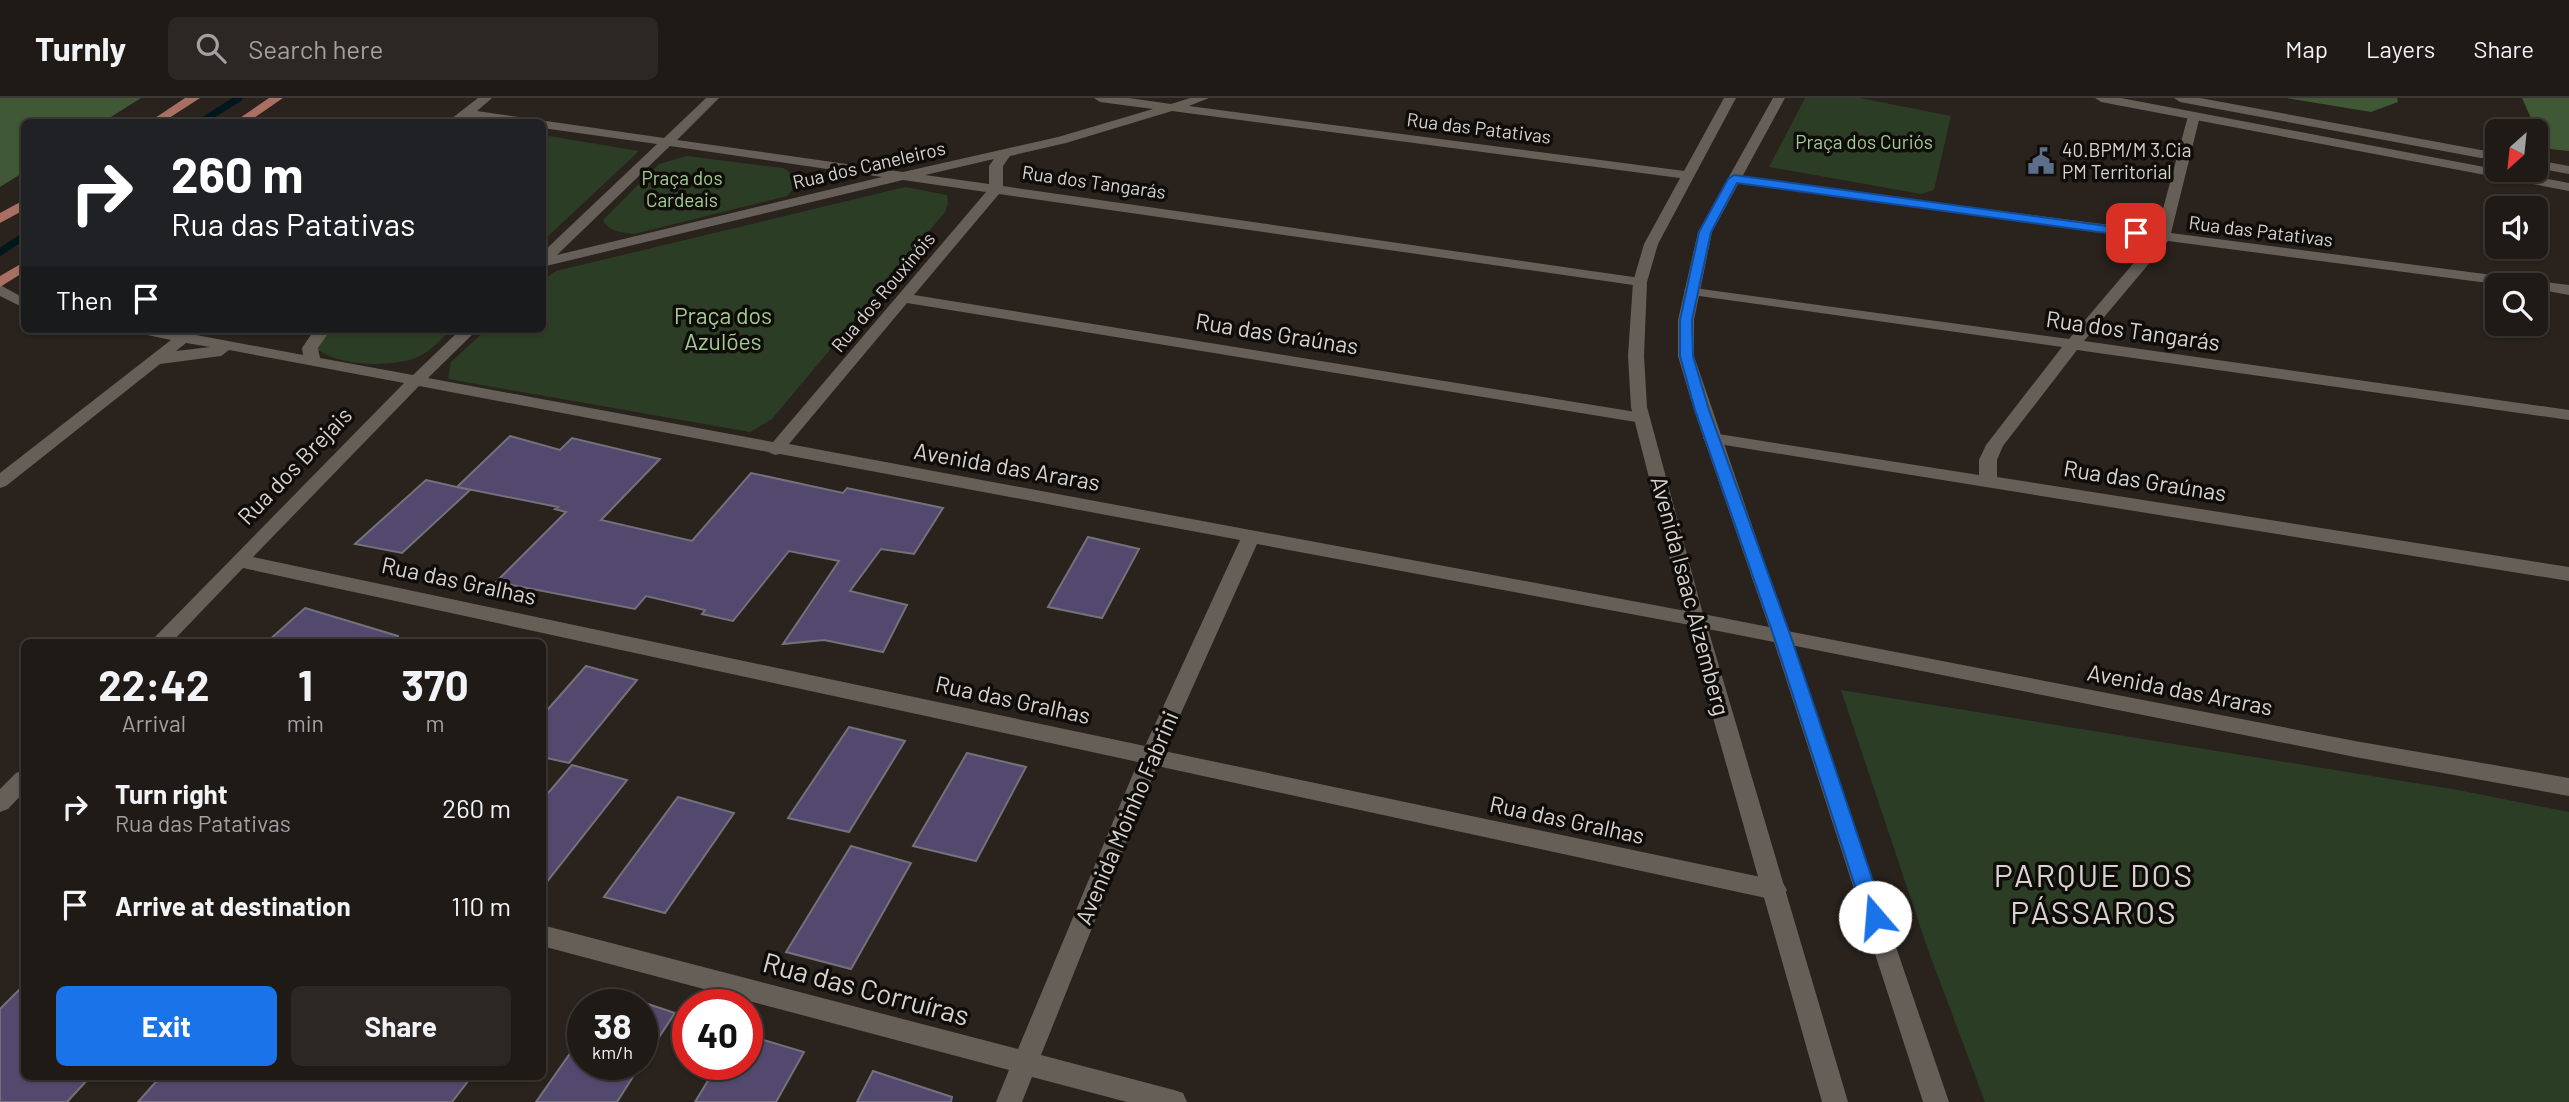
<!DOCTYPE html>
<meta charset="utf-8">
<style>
body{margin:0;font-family:Barlow,sans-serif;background:#2c2723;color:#f1f3f6;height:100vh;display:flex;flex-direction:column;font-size:26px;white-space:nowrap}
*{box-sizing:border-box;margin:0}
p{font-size:23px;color:#a1a1a1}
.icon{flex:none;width:38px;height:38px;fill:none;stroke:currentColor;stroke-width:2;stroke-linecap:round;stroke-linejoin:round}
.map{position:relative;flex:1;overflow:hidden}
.side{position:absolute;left:21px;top:541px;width:525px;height:441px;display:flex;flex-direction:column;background:#1f1a16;border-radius:10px;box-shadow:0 2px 5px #0004,0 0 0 2px #3c3835}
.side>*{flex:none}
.hud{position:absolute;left:21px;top:21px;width:525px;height:214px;border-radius:10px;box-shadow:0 2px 5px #0004,0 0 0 2px #3c3835;background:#202124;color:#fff;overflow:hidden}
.needle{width:46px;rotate:207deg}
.controls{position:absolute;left:2485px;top:21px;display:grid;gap:14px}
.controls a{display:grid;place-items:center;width:63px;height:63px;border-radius:10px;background:#1f1a16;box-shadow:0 2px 5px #0004,0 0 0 2px #3c3835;font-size:35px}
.speed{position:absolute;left:567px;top:891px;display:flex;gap:14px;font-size:35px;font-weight:700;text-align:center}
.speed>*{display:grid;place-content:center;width:91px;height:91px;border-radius:50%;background:#1f1a16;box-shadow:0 2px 5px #0004,0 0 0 2px #3c3835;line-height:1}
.speed small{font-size:18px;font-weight:400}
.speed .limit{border:10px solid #d22;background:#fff;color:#111}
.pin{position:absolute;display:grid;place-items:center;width:60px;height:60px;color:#fff;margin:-30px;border-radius:14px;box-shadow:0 4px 10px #0006}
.me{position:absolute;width:77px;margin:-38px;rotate:342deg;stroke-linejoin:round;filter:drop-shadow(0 0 5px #0008)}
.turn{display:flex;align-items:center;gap:24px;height:147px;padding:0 35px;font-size:32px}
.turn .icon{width:91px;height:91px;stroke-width:2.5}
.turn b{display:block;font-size:49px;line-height:60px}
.then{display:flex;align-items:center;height:66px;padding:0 35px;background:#0003;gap:14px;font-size:26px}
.eta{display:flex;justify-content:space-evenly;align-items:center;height:119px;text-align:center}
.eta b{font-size:42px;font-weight:700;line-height:49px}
.button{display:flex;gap:14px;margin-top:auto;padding:14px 35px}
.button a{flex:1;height:80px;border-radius:10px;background:#1a73e8;color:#fff;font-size:28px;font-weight:700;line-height:80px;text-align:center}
.button a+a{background:#2c2723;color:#f1f3f6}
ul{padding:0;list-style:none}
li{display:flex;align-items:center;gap:21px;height:98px;padding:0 35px}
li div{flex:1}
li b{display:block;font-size:26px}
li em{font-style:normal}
header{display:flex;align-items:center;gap:42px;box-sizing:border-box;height:98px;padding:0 35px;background:#1f1a16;border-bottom:2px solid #3c3835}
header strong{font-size:33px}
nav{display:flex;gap:38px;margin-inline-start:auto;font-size:24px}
.search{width:490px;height:63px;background:#2c2723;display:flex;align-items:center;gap:18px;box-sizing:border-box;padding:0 24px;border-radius:10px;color:#a1a1a1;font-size:26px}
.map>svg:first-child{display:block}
</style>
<header>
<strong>Turnly</strong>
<div class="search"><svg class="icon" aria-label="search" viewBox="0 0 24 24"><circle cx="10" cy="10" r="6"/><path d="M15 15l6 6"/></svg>Search here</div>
<nav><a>Map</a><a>Layers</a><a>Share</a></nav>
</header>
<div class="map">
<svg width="2569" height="1004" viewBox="0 0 2569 1004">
<rect width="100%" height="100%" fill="#29221d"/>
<path fill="#2c3d25" d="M1805,0H1860L1951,18L1934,92L1921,96L1769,69Z
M543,37L639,53L543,143L542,37Z
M687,58L783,70C798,78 799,86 787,98L634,136C621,134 610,135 603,122L659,66Z
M905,89L947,97L948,105L945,114L772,321L750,334L448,281L451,264L487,231H542L543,182L556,173Z
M332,231H451C441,242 428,256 413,261C385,269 342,268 318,252L322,239Z
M1841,592L2458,692L2569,714V1004H1985L1927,849Z"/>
<path fill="#405836" d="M0,0H141L103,24H24V74L0,89Z
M2286,0H2397L2398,4L2371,14Z
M2522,0H2569V53L2550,51L2536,40L2535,29Z"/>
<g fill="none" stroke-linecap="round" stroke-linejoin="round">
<path stroke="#00171b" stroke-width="7" d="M201,24L239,0
M0,154L24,138"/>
</g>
<path fill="#53496e" stroke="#73717a" stroke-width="2" d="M510,338L560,352L572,340L660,361L601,422L692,443L751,375L843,395L847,390L943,410L914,456L881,451L850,493L907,507L883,554L824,542L783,546L839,463L789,453L733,523L702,516L705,512L646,498L635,511L496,484L566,414L555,411L558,409L457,389Z
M426,382L470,392L402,455L355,446Z
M1088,439L1139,451L1102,520L1048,509Z
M305,510L398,538L397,544H267Z
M586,568L637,582L569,665L542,659V618Z
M849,629L905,643L849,734L788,720Z
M967,655L1026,669L976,763L913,748Z
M572,667L627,682L542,790V702Z
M678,699L734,715L665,815L604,799Z
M851,748L911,765L851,871L786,854Z
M24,887V978H91L67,1004H0V911Z
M642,904L675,915L642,965Z
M583,937V966H641L617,1004H536Z
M747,937L804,954L776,1004H695L718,966H747Z
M873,973L952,999L951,1004H857Z
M161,978H472L452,1004H138Z"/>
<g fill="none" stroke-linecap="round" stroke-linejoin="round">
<path fill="#665f58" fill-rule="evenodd" d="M478,0H492L477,13L664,40L706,0H719L677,42L903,74L1058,39L1153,11L1100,4L1094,0H1129L1171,6L1190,0H1209L1189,8L1692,74L1694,77L1687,81L1172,13L1066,45L1010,58L1003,68V88L1640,180L1647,184L1640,188L999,96L914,197L1642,315L1648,316L1650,320L1648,324L1642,325L907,205L789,346L1702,516L1705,521L1702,526L1695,528L1257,446L1164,653L1775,782L1783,785L1787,792L1783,799L1775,802L1157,668L1041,957L1174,992L1183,995L1187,1004H1127L1032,979L1022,1004H996L1009,972L542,848V827L1018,951L1138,664L243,470L172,544H150L404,285L229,252L221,258L160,266L6,388L0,390V375L171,242L133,234L131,231L180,234L184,231H196V237L303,257L302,250L315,231H331L318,250L320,260L413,277L461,231H478L428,280L773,344L986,94L903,82L542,169V155L657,46L542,30V24H508L468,19L461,24H447ZM670,48L882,79L557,157ZM994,61L989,68V86L925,77ZM186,245L210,249L176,253ZM419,288L768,354L775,357L780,356L1240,442L1145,648L253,459Z
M2194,14L2200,18L2171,135L2569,187V197L2536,191V187H2503L2168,143L2084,243L2569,312V322L2077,252L2003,348L1997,362V379L2569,469V483L1706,344L1703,340L1712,335L1979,377V362L1986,347L2062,249L1692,197L1687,195L1684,192L1687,189L2069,241L2154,141L1734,85L1729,84V78L2157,133L2188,18Z
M0,187L24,200V210L0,198Z
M1782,532L2355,643L2569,680V698L2355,659L1775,544L1772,539L1775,534Z
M24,672V694L8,711L0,714V691L16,675Z"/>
<path fill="#665f58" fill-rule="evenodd" d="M1724,0H1736L1658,146L1647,184L1644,258L1647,309L1703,516L1769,529L1694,312L1678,258V222L1698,134L1773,0H1785L1712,134L1694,222V258L1949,1004H1923L1774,544L1708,531L1848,1004H1822L1685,521L1631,309L1628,258L1633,184L1644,146Z"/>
<path fill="#665f58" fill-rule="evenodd" d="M2095,0H2121L2569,85V93L2101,4Z
M2174,0H2200L2497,55V63L2180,4Z
M2536,62L2569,68V76L2536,70Z"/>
<path fill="#a86f62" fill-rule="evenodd" d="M185,0H200L163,24H149Z
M269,0H283L248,24H234Z
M24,102V112L0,125V115Z
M24,164V174L0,189V178Z"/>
</g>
<path fill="#1a73e8" stroke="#114b97" stroke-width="2" d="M1734,77L2136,132L2142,135L2136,139L1737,85L1711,134L1692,222L1693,258L1709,312L1791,539L1885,819L1882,825L1875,827L1868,825L1865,819L1774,539L1695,312L1680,258V222L1699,134L1728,81Z"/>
<defs>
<symbol id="civic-bare" viewBox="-9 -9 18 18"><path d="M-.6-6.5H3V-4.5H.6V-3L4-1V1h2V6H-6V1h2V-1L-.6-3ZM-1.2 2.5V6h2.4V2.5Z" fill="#5c6f8a" stroke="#0f0c0a" stroke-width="2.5" paint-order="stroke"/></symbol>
</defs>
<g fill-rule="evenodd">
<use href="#civic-bare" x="2022" y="44" width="38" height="38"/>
</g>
<g text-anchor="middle" stroke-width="7" stroke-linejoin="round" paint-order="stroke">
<g font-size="19" fill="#d7d3cf" stroke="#0f0c0a">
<text transform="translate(1479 30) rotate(7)" y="7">Rua das Patativas</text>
<text transform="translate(869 67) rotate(-13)" y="7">Rua dos Caneleiros</text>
<text transform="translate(1094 84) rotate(8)" y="7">Rua dos Tangarás</text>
<text transform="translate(2261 133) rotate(7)" y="7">Rua das Patativas</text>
<text transform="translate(883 194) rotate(-50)" y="7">Rua dos Rouxinóis</text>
</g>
<g font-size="19" fill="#a3cd92" stroke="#0f0c0a">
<text x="1864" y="51">Praça dos Curiós</text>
<text x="682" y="87">Praça dos<tspan x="682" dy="22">Cardeais</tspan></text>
</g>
<g font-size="19" fill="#d7d3cf" stroke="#0f0c0a" text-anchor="start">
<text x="2062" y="59">40.BPM/M 3.Cia<tspan x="2062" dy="22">PM Territorial</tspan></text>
</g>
<g font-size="23" fill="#a3cd92" stroke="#0f0c0a">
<text x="723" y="226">Praça dos<tspan x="723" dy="26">Azulões</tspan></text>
</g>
<g font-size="23" fill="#d7d3cf" stroke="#0f0c0a">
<text transform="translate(2133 233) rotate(8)" y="8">Rua dos Tangarás</text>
<text transform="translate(1277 236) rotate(9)" y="8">Rua das Graúnas</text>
<text transform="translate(295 368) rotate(-46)" y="8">Rua dos Brejais</text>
<text transform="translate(1007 369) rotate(10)" y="8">Avenida das Araras</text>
<text transform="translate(2145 383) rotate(9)" y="8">Rua das Graúnas</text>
<text transform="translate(459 483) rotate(12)" y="8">Rua das Gralhas</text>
<text transform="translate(1690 498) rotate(75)" y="8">Avenida Isaac Aizemberg</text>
<text transform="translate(2180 592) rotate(11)" y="8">Avenida das Araras</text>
<text transform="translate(1013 602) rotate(12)" y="8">Rua das Gralhas</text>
<text transform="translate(1127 720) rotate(-67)" y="8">Avenida Moinho Fabrini</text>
<text transform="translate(1567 722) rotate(12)" y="8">Rua das Gralhas</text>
</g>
<g font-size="28" fill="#d7d3cf" stroke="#0f0c0a">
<text transform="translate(866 891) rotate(15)" y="10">Rua das Corruíras</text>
</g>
<g font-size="32" letter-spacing="2" fill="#d7d3cf" stroke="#0f0c0a">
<text x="2094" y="789">PARQUE DOS<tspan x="2094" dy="37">PÁSSAROS</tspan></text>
</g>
</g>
</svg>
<div class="controls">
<a><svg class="needle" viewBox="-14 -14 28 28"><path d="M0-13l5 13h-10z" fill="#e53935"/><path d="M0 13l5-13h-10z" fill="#a1a1a1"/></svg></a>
<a><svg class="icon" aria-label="sound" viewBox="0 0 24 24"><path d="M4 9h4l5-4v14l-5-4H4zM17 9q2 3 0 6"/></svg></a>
<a><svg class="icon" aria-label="search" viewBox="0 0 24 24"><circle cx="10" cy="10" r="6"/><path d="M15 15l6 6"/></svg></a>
</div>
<div class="speed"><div>38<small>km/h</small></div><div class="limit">40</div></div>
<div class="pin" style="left:2136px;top:135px;background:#d93025"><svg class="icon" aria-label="arrive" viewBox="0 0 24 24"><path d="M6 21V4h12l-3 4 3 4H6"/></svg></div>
<svg class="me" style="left:1875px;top:819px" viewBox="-20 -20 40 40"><circle r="19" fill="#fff"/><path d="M0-13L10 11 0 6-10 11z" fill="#1a73e8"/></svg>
<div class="hud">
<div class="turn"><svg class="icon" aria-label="right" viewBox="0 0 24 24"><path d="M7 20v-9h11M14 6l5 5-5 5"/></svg><div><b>260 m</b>Rua das Patativas</div></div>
<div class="then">Then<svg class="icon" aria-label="arrive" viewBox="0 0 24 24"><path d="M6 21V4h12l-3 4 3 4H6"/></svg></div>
</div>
<section class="side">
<div class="eta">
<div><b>22:42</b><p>Arrival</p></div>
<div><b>1</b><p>min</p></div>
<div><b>370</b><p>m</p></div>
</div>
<ul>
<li><svg class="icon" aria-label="right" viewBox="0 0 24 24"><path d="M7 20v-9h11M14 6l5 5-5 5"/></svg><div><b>Turn right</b><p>Rua das Patativas</p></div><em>260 m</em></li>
<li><svg class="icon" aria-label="arrive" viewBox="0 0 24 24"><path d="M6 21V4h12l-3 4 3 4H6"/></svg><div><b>Arrive at destination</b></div><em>110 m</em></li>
</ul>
<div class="button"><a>Exit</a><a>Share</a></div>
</section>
</div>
